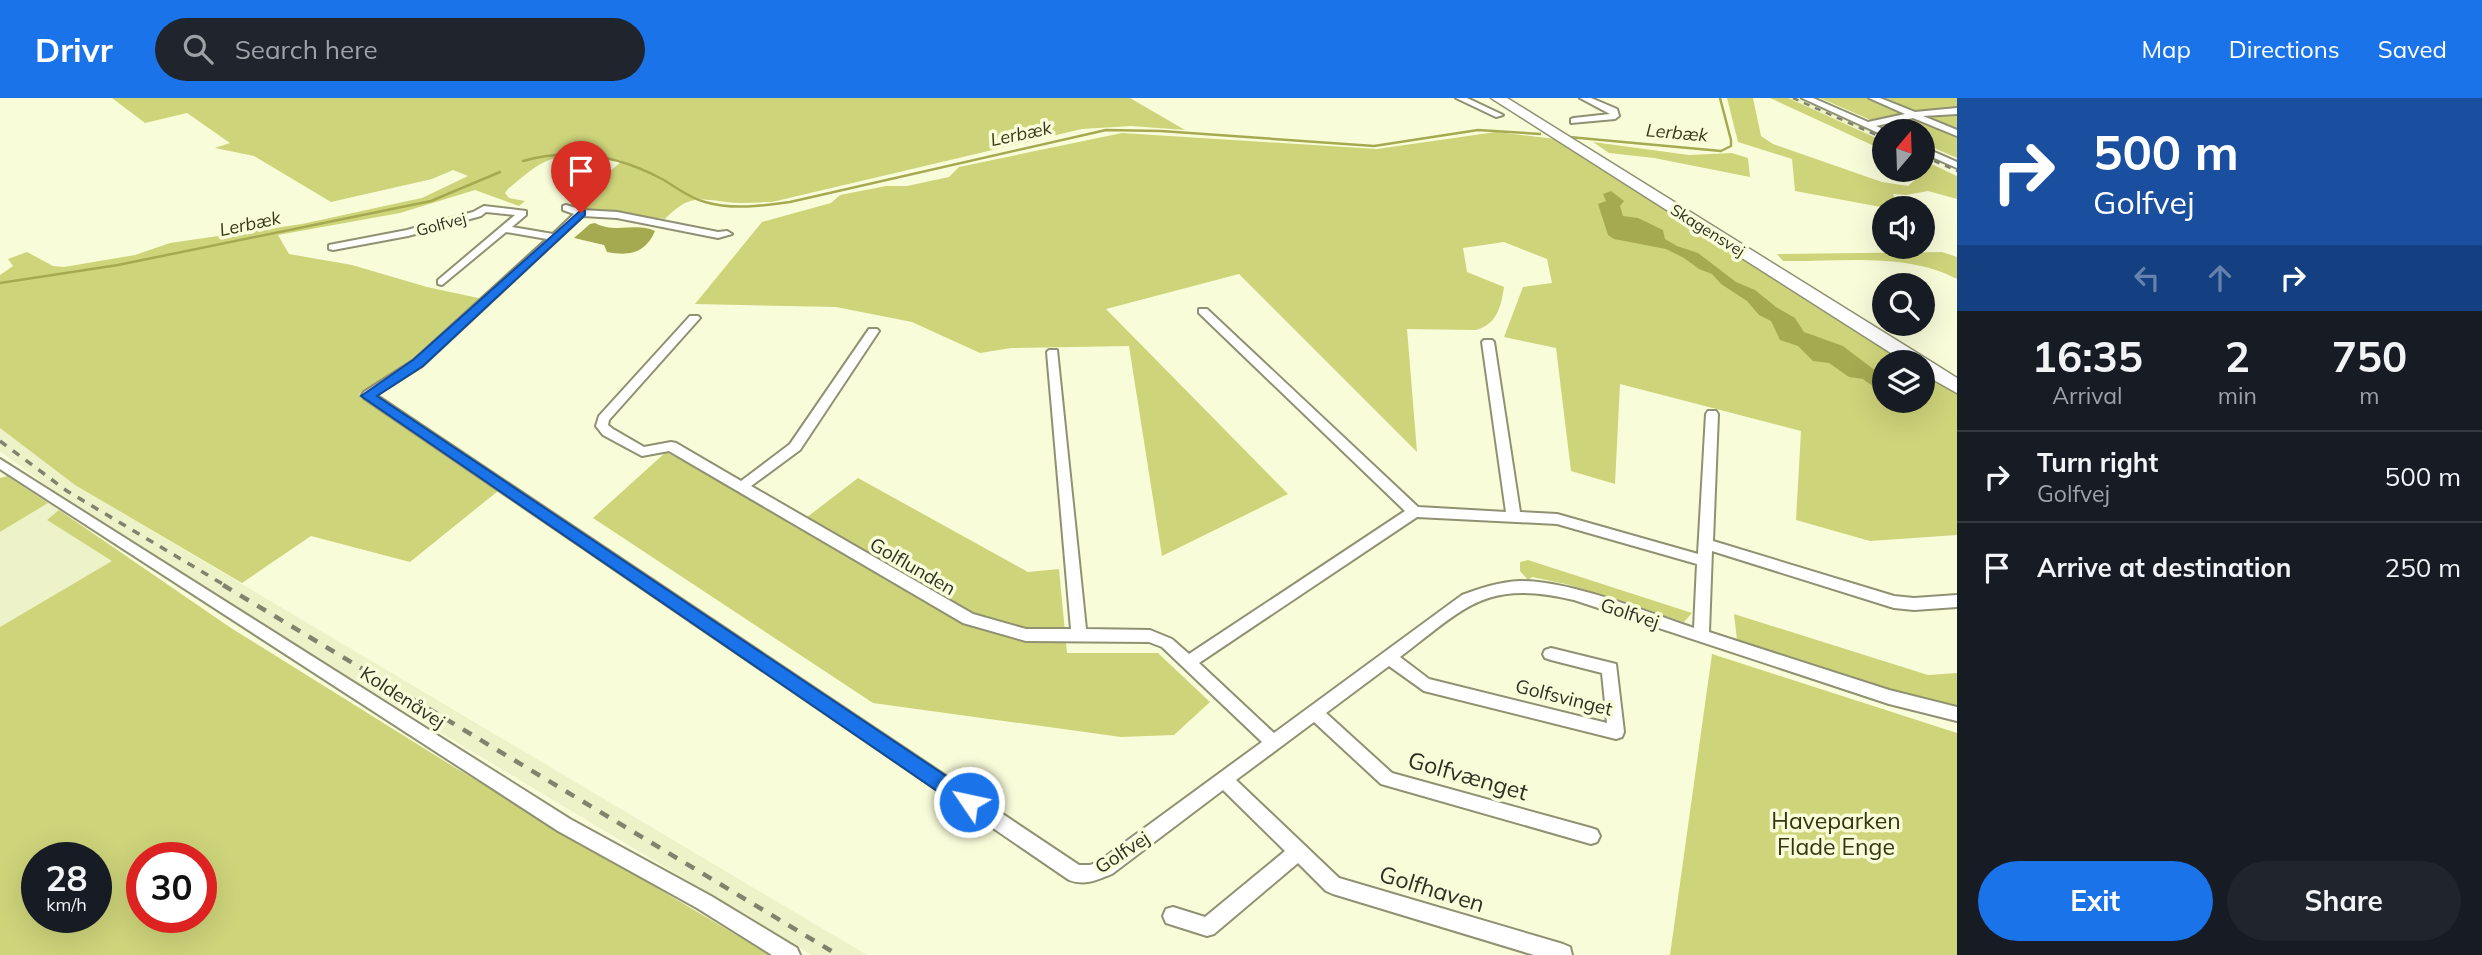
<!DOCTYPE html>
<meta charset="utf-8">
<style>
body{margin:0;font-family:Mulish,sans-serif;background:#20242c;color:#f1f3f6;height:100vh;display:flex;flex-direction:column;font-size:26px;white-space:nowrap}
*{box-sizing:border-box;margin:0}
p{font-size:23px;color:#9ea1a6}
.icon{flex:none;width:38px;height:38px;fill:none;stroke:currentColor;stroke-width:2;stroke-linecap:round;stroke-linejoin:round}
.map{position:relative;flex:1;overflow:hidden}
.panel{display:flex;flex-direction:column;background:#171b24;width:525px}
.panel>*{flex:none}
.guide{background:#1a4fa0;color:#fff;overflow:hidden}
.needle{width:46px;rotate:19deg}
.buttons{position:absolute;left:1872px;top:21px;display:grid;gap:14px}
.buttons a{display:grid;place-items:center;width:63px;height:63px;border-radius:50%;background:#171b24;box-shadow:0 7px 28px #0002;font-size:35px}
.speed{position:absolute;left:21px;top:744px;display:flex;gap:14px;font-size:35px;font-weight:700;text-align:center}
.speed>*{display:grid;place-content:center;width:91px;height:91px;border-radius:50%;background:#171b24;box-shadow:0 7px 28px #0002;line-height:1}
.speed small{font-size:18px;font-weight:400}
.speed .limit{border:10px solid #d22;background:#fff;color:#111}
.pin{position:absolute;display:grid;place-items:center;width:60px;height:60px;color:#fff;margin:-72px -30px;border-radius:50% 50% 50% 0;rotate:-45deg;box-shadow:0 0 7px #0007}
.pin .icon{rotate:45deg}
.me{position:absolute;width:77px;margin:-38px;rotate:304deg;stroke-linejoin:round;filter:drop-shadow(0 0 5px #0008)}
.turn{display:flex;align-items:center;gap:24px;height:147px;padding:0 21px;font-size:32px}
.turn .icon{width:91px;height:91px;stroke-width:2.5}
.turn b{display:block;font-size:49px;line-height:60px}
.lanes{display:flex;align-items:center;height:66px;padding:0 21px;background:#0003;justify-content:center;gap:35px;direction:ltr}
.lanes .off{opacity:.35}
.eta{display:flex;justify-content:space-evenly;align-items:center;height:119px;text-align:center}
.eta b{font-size:42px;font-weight:700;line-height:49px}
.cta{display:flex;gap:14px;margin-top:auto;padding:14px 21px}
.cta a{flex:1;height:80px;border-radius:42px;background:#1a73e8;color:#fff;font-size:28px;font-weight:700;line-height:80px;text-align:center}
.cta a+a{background:#20242c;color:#f1f3f6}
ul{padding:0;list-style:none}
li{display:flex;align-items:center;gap:21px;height:91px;padding:0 21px;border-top:2px solid #363941}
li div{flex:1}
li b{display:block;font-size:26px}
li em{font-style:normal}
header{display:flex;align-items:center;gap:42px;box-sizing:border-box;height:98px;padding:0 35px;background:#1a73e8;color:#fff}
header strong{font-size:33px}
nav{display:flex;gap:38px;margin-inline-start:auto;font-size:24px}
.search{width:490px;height:63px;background:#20242c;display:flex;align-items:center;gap:18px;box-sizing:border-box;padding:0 24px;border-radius:38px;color:#9ea1a6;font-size:26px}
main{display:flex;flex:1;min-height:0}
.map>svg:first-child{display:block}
</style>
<header>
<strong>Drivr</strong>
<div class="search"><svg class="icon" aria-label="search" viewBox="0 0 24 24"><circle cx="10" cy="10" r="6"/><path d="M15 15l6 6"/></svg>Search here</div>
<nav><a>Map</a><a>Directions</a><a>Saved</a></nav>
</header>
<main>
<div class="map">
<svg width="1957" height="857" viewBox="0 0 1957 857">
<rect width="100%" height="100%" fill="#f9fcd9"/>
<path fill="#eef2c8" d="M1787,0H1800L1885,37V43Z
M0,329L75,387L867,857H812L373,594L59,397L0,353Z
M48,405L59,412L47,422L113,463L0,529V434Z"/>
<path fill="#ced47a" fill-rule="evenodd" d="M112,0H1130L1185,32L1131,28L1082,31L772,104C757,104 741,106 726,104C696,100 688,98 665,121L572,109L570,107L622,63C610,60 600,60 588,59C549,54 537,67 508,91L505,95L509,100L525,103L519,108L475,92L400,115L278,137L289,156L352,167L427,189L483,201L415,264L359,296L498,393L410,464L311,438L242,485L75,387L0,330V177L13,168L8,161L27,154L53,168L64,169L135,157L170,145L302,126L403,104L422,100L468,78L453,72L432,81L331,104L254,58L215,50L230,45L187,15L145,25Z
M1727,0H1753L1761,38L1773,46L1882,84L1908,88L1916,81L1910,72H1923V62L1957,78V101L1928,93L1906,97L1893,96L1896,102L1893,108L1886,110L1795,93L1792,61L1738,44Z
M1770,0H1788L1885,44V53Z
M1820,0H1957V60L1923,45V33H1896Z
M1496,34L1556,41L1909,264H1885V303H1923V273L1957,295V437L1870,443L1796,422L1801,333L1620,286L1615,386L1571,373L1556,250L1504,239L1523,189L1552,185L1547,161L1504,144L1463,150L1467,174L1504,189C1501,209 1497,226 1476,232L1407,231L1417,354L1239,176L1106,211L1288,396L1162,458L1129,248L1011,250L980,255L912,224L836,209L695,206L762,124L831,105L840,97L886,88H907L949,79L959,69L1122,35L1377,51Z
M1593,44L1689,57L1732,55L1748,60L1750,79L1654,60L1609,55Z
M1942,154L1957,159V181C1906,154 1840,164 1783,163L1777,156Z
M666,354L798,426L858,380L1028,474L1059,471L1067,555H1158L1210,604L1174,637L1121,639L873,605L593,420Z
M7,378L48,405L0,434V380Z
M59,412L231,530L454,669L770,857H0V529L112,463L47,422ZM37,760H96V819H37ZM142,760H201V819H142Z
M1528,462L1692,515L1684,524L1570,487L1532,479L1528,482L1520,473V464Z
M1734,516L1928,577L1957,575V613L1921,606L1737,542Z
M1712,556L1957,635V857H1670Z"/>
<path fill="#a5aa51" d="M1611,93L1624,103L1620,108L1623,118L1638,120L1663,132L1665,141L1677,148L1698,155L1736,184L1755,192L1776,209L1795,220L1804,234L1843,248L1885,280V297L1863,281L1849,279L1829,265L1813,263L1798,248L1780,242L1771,223L1759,217L1747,203L1721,186L1712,176L1699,171L1684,160L1666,151L1614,141L1608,137L1598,106L1606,103L1603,96Z
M595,125C615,136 636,124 655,133C645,156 629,158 607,154L604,147L574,140L590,126Z"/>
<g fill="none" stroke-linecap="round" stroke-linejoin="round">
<path stroke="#a5aa51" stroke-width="2.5" d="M1569,39L1721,53L1731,48V42L1720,0
M523,63C572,49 617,57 662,81C676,89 689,100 705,104C732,112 762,108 790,104L1106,32L1161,33L1374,48L1478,32L1540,36
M0,185L118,167L431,103L500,74"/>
<defs>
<path id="minor" d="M1456,0H1467L1503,17L1496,19Z
M1580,0H1591L1617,11L1619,18L1615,21L1571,25V21L1574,20L1610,16Z
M1802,0H1813L1868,24L1905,16L1869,0H1880L1915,14L1957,10V16L1923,18L1957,32V38L1913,20L1876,28L1888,33H1885V38Z
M1923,49L1957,64V70L1923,55Z
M566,107L582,112L617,114L718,134L727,133L732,136L718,140L617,120L583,118L422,268L376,297L1079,767H1090L1098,764L1262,644L1162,549L1149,544L1026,543L963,525L669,353L642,358L603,337L596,328L599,318L690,218H698L700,220L609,322L608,327L613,331L644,349L671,344L676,345L741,383L790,346L869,231H877L879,233L800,352L751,388L973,516L1026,531H1071L1047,254L1049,252H1057L1086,531L1150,532L1172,541L1189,556L1405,413L1199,215V211H1207L1418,409L1506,414L1482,244L1484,242H1492L1494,244L1520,414L1557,416L1698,456L1706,316L1708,313H1716L1718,316L1713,443L1894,498L1914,500L1957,497V509L1914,512L1894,510L1712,453L1709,534L1889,592L1957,609V623L1889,606L1574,502C1485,481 1466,509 1400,559L1429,581L1607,625L1602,575L1551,562L1545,560L1543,556L1545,552L1551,550L1616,566L1624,634L1622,639L1616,641L1424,593L1389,568L1326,615L1392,675L1591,730L1597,732L1600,738L1597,744L1591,746L1381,686L1314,624L1236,682L1339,780L1563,846L1570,849L1572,857H1534L1333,796L1326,793L1298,765L1214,836L1207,838L1166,825L1163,818L1166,811L1173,809L1205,819L1285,753L1223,692L1112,776C1097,782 1085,788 1069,782L364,300L362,297L364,294L414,262L547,141L506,134L442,187L438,186V182L515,117L486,114L481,118L408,138L333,152L329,151V147L407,132L473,114L484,108L526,113V117L512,129L553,136L574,116L563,112V108ZM1417,419L1557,426L1697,466L1694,530C1643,513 1572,483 1520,483C1499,484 1481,490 1462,497L1274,635L1199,565Z
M0,361L570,721L711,798L797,850L800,857H772L697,810L558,733L0,371Z"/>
<path id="primary" d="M1491,0H1507L1930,263L1957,280V295L1923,276V264H1905Z"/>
</defs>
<use href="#minor" stroke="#8f9172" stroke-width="4"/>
<use href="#primary" stroke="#8f9172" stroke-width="3"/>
<use href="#minor" fill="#fff" fill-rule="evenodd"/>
<use href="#primary" fill="#fff" fill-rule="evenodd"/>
<path stroke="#81836d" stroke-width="2.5" stroke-dasharray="6 6" stroke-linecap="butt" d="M1793,0L1885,41
M1923,58L1957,73"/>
<path stroke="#81836d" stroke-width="3.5" stroke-dasharray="8 8" stroke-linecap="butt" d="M0,343L67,393L226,488"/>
<path stroke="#81836d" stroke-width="4.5" stroke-dasharray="10 10" stroke-linecap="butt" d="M223,487L838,857"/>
</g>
<path fill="#1a73e8" stroke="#114b97" stroke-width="2" d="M581,112L585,113V117L423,268L377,298L976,698L979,704L976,710L969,713L962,710L361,298L413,262Z"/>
<g text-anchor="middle" stroke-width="7" stroke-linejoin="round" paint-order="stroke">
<g font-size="16" fill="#2f3023" stroke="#f9fcd9">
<text transform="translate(441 126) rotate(-15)" y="6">Golfvej</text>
<text transform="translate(1708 132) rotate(32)" y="6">Skagensvej</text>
</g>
<g font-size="18" font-style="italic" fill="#373913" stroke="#f9fcd9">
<text transform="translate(1677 35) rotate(5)" y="6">Lerbæk</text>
<text transform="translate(1021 36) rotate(-12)" y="6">Lerbæk</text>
<text transform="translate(250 126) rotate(-12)" y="6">Lerbæk</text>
</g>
<g font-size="19" fill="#2f3023" stroke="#f9fcd9">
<text transform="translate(913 468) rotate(30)" y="7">Golflunden</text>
<text transform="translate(1630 515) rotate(18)" y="7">Golfvej</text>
<text transform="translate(403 599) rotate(33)" y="7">Koldenåvej</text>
<text transform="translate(1564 599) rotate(14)" y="7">Golfsvinget</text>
<text transform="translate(1122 754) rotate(-33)" y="7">Golfvej</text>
</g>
<g font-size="23" fill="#2f3023" stroke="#f9fcd9">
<text transform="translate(1468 678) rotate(16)" y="8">Golfvænget</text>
<text transform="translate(1432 791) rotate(17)" y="8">Golfhaven</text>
</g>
<g font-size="23" fill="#34360f" stroke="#f9fcd9">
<text x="1836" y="731">Haveparken<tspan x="1836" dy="26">Flade Enge</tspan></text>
</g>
</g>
</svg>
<div class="buttons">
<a><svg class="needle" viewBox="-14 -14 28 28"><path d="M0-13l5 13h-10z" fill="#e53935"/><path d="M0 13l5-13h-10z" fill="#9ea1a6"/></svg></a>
<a><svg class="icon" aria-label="sound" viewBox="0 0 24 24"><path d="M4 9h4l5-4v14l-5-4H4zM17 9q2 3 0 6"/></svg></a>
<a><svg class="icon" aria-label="search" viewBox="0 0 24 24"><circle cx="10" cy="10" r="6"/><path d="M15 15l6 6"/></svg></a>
<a><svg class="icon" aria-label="layers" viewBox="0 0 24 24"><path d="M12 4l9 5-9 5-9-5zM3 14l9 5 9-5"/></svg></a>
</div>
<div class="speed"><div>28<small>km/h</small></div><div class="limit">30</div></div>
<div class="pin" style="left:581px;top:115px;background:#d93025"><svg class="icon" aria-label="arrive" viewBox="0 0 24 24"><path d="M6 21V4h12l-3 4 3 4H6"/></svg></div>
<svg class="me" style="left:969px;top:704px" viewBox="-20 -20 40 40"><circle r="17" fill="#1a73e8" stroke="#fff" stroke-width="3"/><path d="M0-11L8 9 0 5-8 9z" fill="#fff"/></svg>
</div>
<section class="panel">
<div class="guide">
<div class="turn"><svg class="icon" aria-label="right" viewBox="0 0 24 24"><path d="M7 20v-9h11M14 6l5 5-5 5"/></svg><div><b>500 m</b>Golfvej</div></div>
<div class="lanes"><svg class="icon off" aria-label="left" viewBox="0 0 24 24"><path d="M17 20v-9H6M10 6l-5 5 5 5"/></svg><svg class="icon off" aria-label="ahead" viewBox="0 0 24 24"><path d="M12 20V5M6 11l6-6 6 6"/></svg><svg class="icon" aria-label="right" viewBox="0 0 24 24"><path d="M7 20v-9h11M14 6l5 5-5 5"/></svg></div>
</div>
<div class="eta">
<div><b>16:35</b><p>Arrival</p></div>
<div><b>2</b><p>min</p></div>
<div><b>750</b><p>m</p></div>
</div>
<ul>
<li><svg class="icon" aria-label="right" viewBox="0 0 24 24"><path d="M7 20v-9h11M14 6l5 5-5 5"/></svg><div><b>Turn right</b><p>Golfvej</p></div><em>500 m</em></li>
<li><svg class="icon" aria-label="arrive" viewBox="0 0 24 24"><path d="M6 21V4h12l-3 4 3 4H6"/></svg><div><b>Arrive at destination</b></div><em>250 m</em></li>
</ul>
<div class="cta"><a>Exit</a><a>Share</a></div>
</section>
</main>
